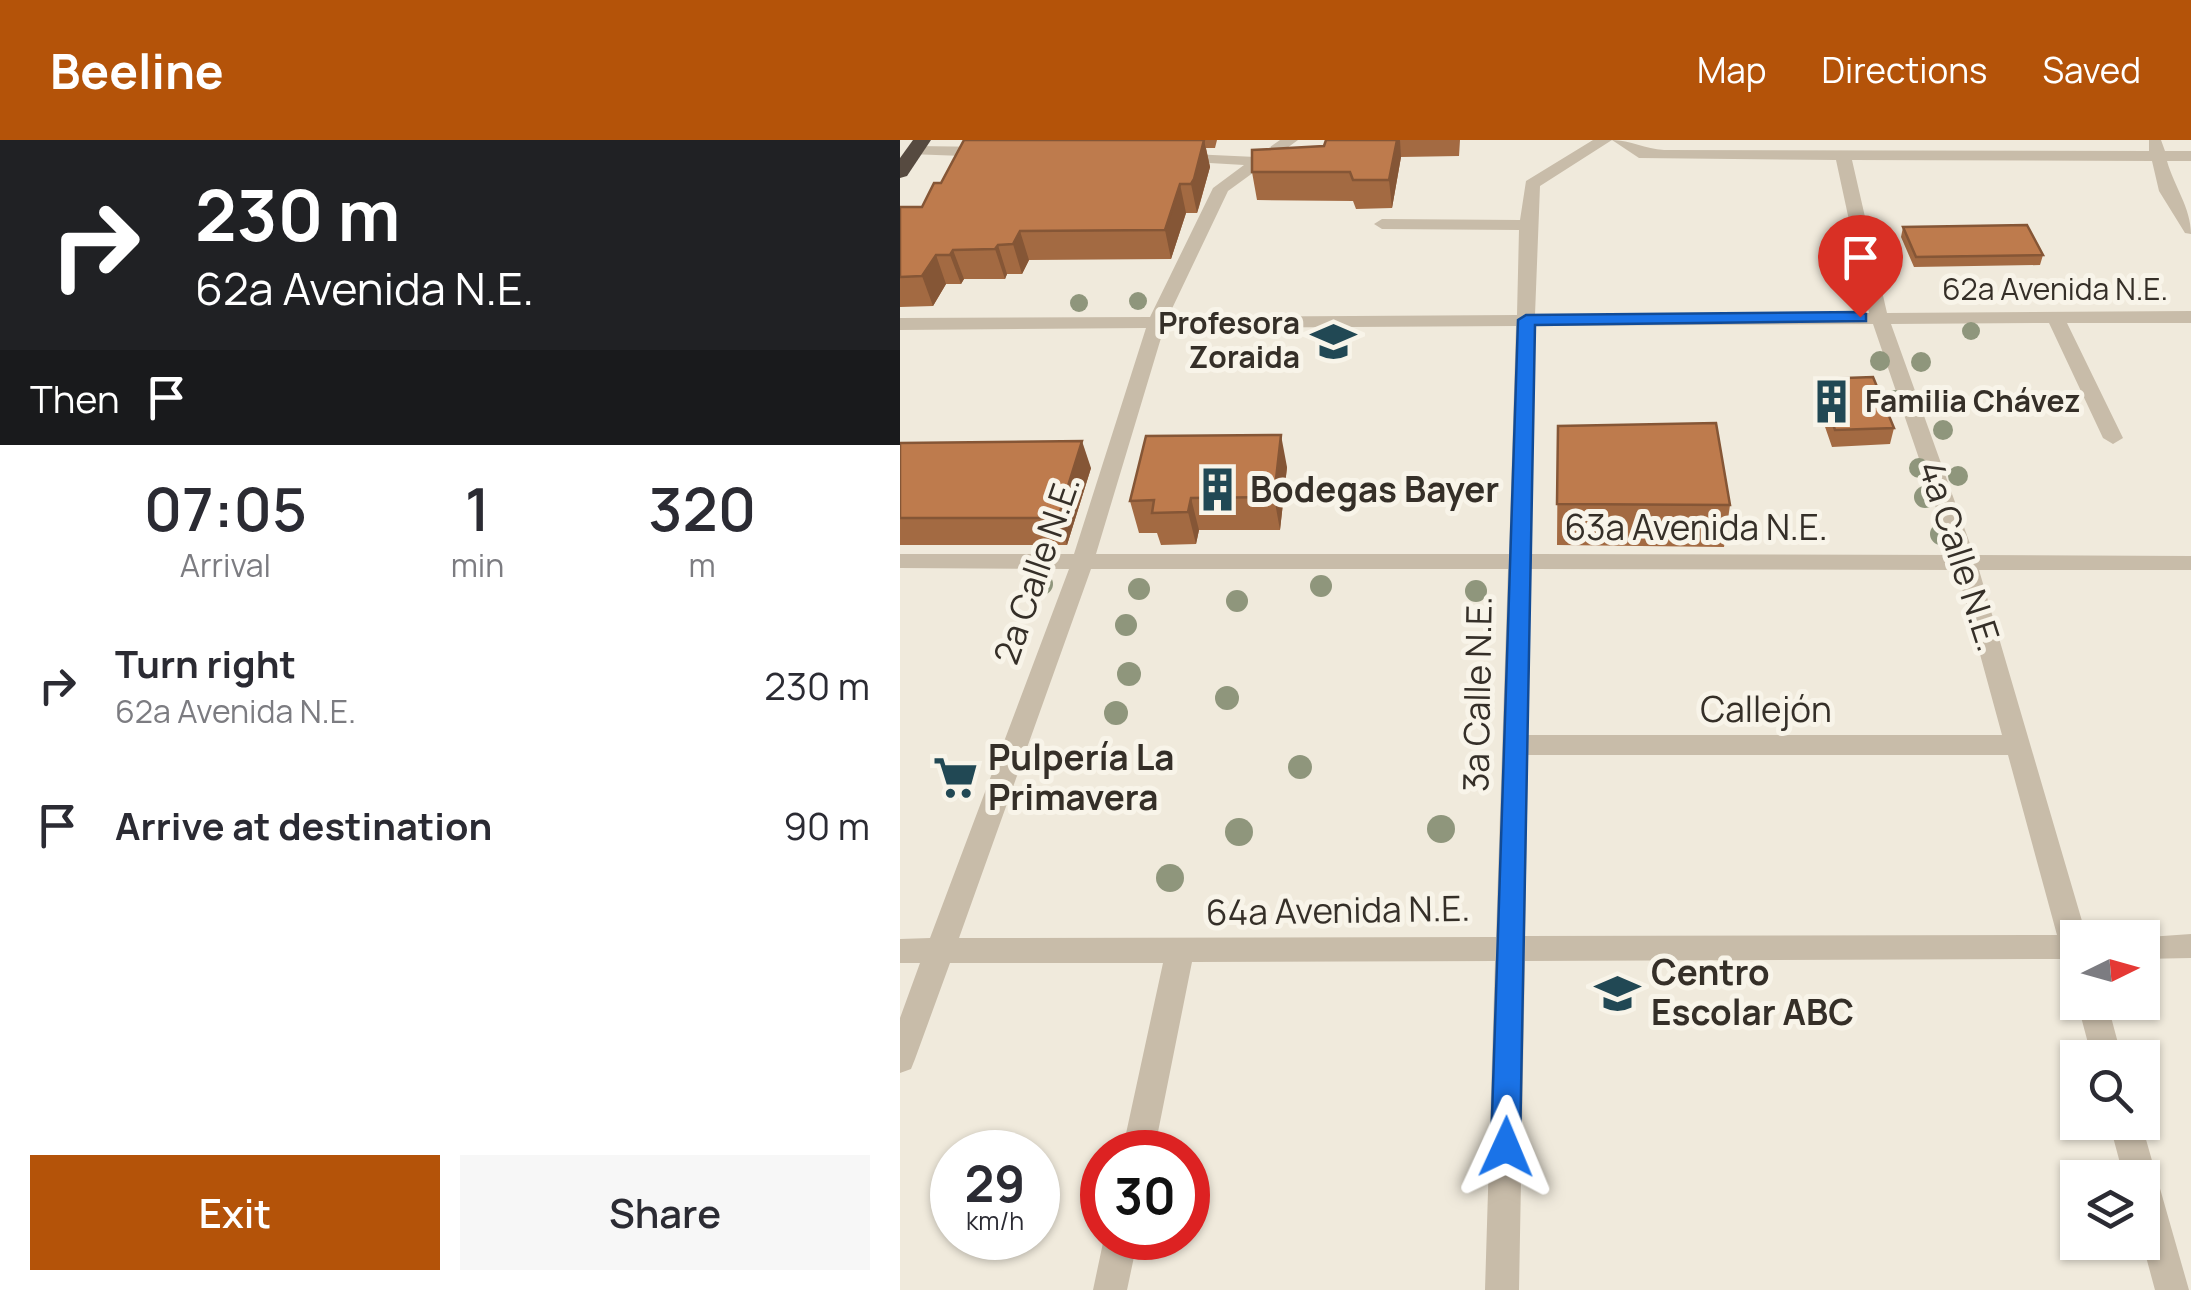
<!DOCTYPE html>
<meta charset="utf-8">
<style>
body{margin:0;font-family:Manrope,sans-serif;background:#f7f7f7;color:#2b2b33;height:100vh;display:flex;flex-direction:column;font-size:38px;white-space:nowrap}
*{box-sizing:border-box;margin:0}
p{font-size:32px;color:#7c7c81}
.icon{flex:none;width:55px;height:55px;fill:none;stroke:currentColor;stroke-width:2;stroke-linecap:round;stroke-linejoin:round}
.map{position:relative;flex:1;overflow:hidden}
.details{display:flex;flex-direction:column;background:#fff;width:900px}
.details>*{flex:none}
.top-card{background:#202124;color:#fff;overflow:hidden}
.needle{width:65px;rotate:85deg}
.tools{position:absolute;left:1160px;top:780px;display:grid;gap:20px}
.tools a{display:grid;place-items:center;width:100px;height:100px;border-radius:0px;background:#fff;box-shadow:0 2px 8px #0004;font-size:50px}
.speed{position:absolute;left:30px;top:990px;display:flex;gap:20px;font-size:50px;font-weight:700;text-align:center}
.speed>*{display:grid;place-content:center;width:130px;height:130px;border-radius:50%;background:#fff;box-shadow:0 2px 8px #0004;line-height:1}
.speed small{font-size:25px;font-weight:400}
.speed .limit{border:15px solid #d22;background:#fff;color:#111}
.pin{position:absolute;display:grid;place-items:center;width:85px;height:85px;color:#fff;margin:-102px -42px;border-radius:50% 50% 50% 0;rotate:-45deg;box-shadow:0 0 10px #0007}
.pin .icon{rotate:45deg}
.me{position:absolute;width:110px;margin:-55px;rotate:1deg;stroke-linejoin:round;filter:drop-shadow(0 0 8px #0008)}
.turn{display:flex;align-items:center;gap:35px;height:210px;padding:0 30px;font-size:45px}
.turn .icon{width:130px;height:130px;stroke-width:2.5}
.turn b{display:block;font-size:70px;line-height:85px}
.then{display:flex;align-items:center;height:95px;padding:0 30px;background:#0003;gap:20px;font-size:38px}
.eta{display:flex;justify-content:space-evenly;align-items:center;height:170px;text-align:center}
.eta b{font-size:60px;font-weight:600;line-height:70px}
.button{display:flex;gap:20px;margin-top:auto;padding:20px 30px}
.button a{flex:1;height:115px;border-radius:0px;background:#b45309;color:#fff;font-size:40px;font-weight:600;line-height:115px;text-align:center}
.button a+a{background:#f7f7f7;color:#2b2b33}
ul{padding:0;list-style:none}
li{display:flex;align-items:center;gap:30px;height:140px;padding:0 30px}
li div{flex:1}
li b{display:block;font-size:38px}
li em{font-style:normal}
header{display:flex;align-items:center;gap:60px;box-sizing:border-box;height:140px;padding:0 50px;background:#b45309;color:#fff}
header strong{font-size:48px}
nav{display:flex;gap:55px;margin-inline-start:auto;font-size:35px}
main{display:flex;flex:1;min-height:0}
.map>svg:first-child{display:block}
</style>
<header>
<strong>Beeline</strong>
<nav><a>Map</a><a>Directions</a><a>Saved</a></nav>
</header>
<main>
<section class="details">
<div class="top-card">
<div class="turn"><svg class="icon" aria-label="right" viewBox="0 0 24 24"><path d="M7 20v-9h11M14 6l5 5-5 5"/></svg><div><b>230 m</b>62a Avenida N.E.</div></div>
<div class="then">Then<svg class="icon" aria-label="arrive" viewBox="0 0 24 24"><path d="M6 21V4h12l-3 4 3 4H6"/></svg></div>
</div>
<div class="eta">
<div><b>07:05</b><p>Arrival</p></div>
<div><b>1</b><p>min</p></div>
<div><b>320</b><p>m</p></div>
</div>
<ul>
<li><svg class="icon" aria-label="right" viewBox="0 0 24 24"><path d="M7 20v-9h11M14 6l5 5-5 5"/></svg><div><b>Turn right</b><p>62a Avenida N.E.</p></div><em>230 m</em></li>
<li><svg class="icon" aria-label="arrive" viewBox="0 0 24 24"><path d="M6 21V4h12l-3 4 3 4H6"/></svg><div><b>Arrive at destination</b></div><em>90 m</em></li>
</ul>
<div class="button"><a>Exit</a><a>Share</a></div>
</section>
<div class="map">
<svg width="1291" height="1150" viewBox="0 0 1291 1150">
<rect width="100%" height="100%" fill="#f0eadc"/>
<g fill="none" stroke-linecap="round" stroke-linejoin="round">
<path fill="#c8bca9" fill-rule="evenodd" d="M380,0H398L328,51L268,177L617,175L619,90L482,89L474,84L482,79L620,80L626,41L693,0H712L640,46L635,175L969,173L936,20L739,18L712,0C731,0 745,9 764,10L1249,11V0H1261L1265,11H1291V21H1267C1274,46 1291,68 1291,94L1285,93L1259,51L1252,21L952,20L987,173L1291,171V183H1167L1223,298L1213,304L1203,298L1149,183L991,184L1074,415L1291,416V430H1079L1187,798H1178V829L1168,826L1165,819L625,821L619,1150H585L595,821L292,822L254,1012H222L263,823H50L15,919L11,929L0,933V878L20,823H0V799L30,798L169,429L0,428V414H174L246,188L0,190V178L250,177L313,48L344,25L275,21L269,19V13L356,17ZM973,184L1052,415L631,414L635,186ZM616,186L609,414H196L264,188ZM191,429H608L596,797L59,798ZM631,429L1057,430L1102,595H628ZM628,615H1108L1157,795L625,796Z
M15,6L90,7L98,12L90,17L9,14L7,11Z
M1291,794V818L1242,819V798H1234Z
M1177,862H1207L1222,918H1192Z
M1209,982H1241L1289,1150H1255L1242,1102V1038H1224Z
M204,1098H238L227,1150H193Z"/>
<path fill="#564a40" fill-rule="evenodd" d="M13,0H31L7,36L0,38V18Z"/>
</g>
<g fill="#8f967c">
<circle cx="238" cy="161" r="9"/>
<circle cx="179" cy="163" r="9"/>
<circle cx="1071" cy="191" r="9"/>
<circle cx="980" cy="221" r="10"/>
<circle cx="1021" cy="222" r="10"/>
<circle cx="1035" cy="259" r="10"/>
<circle cx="995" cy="260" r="10"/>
<circle cx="1043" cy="290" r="10"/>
<circle cx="1019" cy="328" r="10"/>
<circle cx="1058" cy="336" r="10"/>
<circle cx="1025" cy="357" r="11"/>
<circle cx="1041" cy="394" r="11"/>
<circle cx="142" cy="444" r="11"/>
<circle cx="421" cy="446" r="11"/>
<circle cx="239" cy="449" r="11"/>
<circle cx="576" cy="451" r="11"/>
<circle cx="337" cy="461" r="11"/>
<circle cx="226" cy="485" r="11"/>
<circle cx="229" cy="534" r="12"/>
<circle cx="327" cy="558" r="12"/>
<circle cx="216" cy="573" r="12"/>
<circle cx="400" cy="627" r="12"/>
<circle cx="541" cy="689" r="14"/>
<circle cx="339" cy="692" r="14"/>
<circle cx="270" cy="738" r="14"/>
</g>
<path fill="#a36a42" d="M64,0H317L315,8H306L310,27L299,67L297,73H286L271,119L129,120L122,134H107L105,139H64L61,144H46L33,166L0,167V67H22L41,43Z
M426,0H560L559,16L501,17L492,68L456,69L453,61L357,60L352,32L424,6Z
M1003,87L1143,115L1140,125L1014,127L1001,97Z
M917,239L994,288L990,304L932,307L914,255Z
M658,286L830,365L824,407L657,405Z
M0,303L191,328L167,405H0Z
M387,327L380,390H299L296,404L261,405L257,393H239L230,361Z"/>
<path fill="#855636" d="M304,0L310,27L297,73L291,44Z
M497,0H500L501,17L492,68L489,40Z
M280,44L286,73L271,119L265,90Z
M120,91L129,120L122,134L113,104Z
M98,105L107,134L105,139L95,109Z
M53,110L64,139L61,144L50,115Z
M36,115L46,144L33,166L22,136Z
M381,295L387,327L380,390L374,357Z
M182,301L191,328L167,405L158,378Z
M291,358L299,390L296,404L288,372Z"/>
<path fill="#be7b4d" stroke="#855636" stroke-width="2.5" d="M64,0H304L294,39L291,44H280L265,90L120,91L113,104L98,105L95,109L53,110L50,115H36L22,136L0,137V67H22L34,43H41Z
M426,0H497L489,40H453L450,32H352V10L424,6Z
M1127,85L1143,115L1016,117L1003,87Z
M973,237L994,288L935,290L917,239Z
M816,283L830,365L657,364L658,286Z
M381,295L374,357L291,358L288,372L252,373L254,360L230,361L246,296Z
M182,301L158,378H0V303Z"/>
<path fill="#1a73e8" stroke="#114b97" stroke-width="2.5" d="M960,172L966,174V181L635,185L620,1007L616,1017L606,1021L595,1017L591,1007L618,180L626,175Z"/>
<defs>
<symbol id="school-bare" viewBox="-9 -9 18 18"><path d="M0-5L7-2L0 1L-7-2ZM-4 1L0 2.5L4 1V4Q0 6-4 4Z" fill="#214854" stroke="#f8f4e9" stroke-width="2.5" paint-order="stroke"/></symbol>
<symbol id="building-bare" viewBox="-9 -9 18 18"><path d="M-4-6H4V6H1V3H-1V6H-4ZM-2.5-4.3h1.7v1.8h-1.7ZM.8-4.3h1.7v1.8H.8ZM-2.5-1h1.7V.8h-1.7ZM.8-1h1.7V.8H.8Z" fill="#214854" stroke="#f8f4e9" stroke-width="2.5" paint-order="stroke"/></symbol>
<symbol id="supermarket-bare" viewBox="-9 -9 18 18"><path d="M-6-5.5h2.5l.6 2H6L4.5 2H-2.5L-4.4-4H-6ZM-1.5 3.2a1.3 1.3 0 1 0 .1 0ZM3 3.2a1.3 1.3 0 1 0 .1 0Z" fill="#214854" stroke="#f8f4e9" stroke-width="2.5" paint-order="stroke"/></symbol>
</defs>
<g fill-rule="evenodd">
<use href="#school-bare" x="402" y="170" width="63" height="63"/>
<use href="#building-bare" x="900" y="230" width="63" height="63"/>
<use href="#building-bare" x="286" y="318" width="63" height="63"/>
<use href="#supermarket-bare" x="24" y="606" width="63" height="63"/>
<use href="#school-bare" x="686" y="822" width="63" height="63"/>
</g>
<g text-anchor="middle" stroke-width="10" stroke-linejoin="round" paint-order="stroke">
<g font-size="30" fill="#352f28" stroke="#f8f4e9">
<text x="1155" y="160">62a Avenida N.E.</text>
</g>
<g font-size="30" font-weight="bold" fill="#352f28" stroke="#f8f4e9" text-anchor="end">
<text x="400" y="194">Profesora<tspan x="400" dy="34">Zoraida</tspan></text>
<text x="965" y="272" text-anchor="start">Familia Chávez</text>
</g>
<g font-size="35" font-weight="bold" fill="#352f28" stroke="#f8f4e9" text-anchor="start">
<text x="350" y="362">Bodegas Bayer</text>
<text x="88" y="630">Pulpería La<tspan x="88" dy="40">Primavera</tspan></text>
<text x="751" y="845">Centro<tspan x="751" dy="40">Escolar ABC</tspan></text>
</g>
<g font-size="35" fill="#352f28" stroke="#f8f4e9">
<text x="796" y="400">63a Avenida N.E.</text>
<text transform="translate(1060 416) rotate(72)" y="12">4a Calle N.E.</text>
<text transform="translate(137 430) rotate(-71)" y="12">2a Calle N.E.</text>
<text transform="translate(578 554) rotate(-89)" y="12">3a Calle N.E.</text>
<text x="866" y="582">Callejón</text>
<text transform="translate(438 771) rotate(-1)" y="12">64a Avenida N.E.</text>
</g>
</g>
</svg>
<div class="tools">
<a><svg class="needle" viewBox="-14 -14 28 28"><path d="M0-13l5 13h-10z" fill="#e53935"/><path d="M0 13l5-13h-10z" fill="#7c7c81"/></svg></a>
<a><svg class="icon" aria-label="search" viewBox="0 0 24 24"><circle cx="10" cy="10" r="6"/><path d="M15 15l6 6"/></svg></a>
<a><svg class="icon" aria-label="layers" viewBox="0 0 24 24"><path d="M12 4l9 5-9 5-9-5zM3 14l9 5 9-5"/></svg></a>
</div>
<div class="speed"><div>29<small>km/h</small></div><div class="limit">30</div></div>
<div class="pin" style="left:960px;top:177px;background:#d93025"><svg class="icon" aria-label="arrive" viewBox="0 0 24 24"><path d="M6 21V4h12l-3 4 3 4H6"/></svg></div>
<svg class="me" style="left:606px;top:1007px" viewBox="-20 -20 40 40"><path d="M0-17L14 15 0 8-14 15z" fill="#1a73e8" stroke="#fff" stroke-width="4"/></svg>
</div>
</main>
